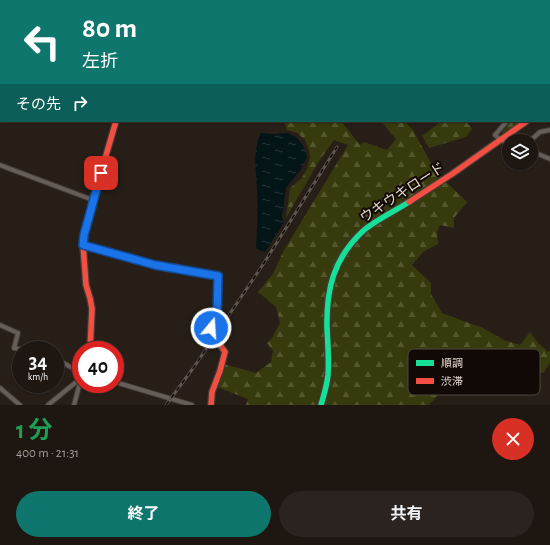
<!DOCTYPE html>
<html lang="ja">
<meta charset="utf-8">
<style>
body{margin:0;font-family:"Alegreya Sans","Noto Sans JP",sans-serif;background:#2a231f;color:#f1f3f6;height:100vh;display:flex;flex-direction:column;font-size:15px;white-space:nowrap}
*{box-sizing:border-box;margin:0}
p{font-size:13px;color:#a09f9f}
.icon{flex:none;width:22px;height:22px;fill:none;stroke:currentColor;stroke-width:2;stroke-linecap:round;stroke-linejoin:round}
.map{position:relative;height:405px;overflow:hidden}
.panel{display:flex;flex-direction:column;background:#1d1611;flex:1}
.panel>*{flex:none}
.top-card{position:absolute;left:0px;top:0px;width:550px;height:122px;box-shadow:0 1px 3px #0004,0 0 0 1px #3b3531;background:#0f766e;color:#fff;overflow:hidden}
.tools{position:absolute;left:502px;top:134px;display:grid;gap:8px}
.tools a{display:grid;place-items:center;width:36px;height:36px;border-radius:50%;background:#1d1611;box-shadow:0 1px 3px #0004,0 0 0 1px #3b3531;font-size:20px}
.speed{position:absolute;left:12px;top:341px;display:flex;gap:8px;font-size:20px;font-weight:700;text-align:center}
.speed>*{display:grid;place-content:center;width:52px;height:52px;border-radius:50%;background:#1d1611;box-shadow:0 1px 3px #0004,0 0 0 1px #3b3531;line-height:1}
.speed small{font-size:10px;font-weight:400}
.speed .limit{border:6px solid #d22;background:#fff;color:#111}
.pin{position:absolute;display:grid;place-items:center;width:34px;height:34px;color:#fff;margin:-17px;border-radius:8px;box-shadow:0 2px 6px #0006}
.me{position:absolute;width:44px;margin:-22px;rotate:18deg;stroke-linejoin:round;filter:drop-shadow(0 0 3px #0008)}
.turn{display:flex;align-items:center;gap:14px;height:84px;padding:0 16px;font-size:18px}
.turn .icon{width:52px;height:52px;stroke-width:2.5}
.turn b{display:block;font-size:28px;line-height:34px}
.then{display:flex;align-items:center;height:38px;padding:0 16px;background:#0003;gap:8px;font-size:15px}
.round{display:grid;place-items:center;flex:none;width:42px;height:42px;border-radius:21px;background:#2a231f}
.head{display:flex;align-items:center;justify-content:space-between;height:68px;padding:0 16px}
h1{font-size:24px;font-weight:700;line-height:30px;color:#1e9e55}
.action{display:flex;gap:8px;margin-top:auto;padding:8px 16px}
.action a{flex:1;height:46px;border-radius:24px;background:#0f766e;color:#fff;font-size:16px;font-weight:700;line-height:46px;text-align:center}
.action a+a{background:#2a231f;color:#f1f3f6}
.map>svg:first-child{display:block}
</style>
<div class="map">
<svg width="550" height="405" viewBox="0 0 550 405">
<defs>
<pattern id="forest-firs" width="22" height="20" patternUnits="userSpaceOnUse"><rect width="22" height="20" fill="#373a0c"/><path d="M5 1l3.5 6h-7zM16 11l3.5 6h-7z" fill="#54562e"/></pattern>
<pattern id="water-ripples" width="26" height="14" patternUnits="userSpaceOnUse"><rect width="26" height="14" fill="#041517"/><path d="M2 4q2-2 4 0t4 0M15 11q2-2 4 0t4 0" fill="none" stroke="#283638"/></pattern>
</defs>
<rect width="100%" height="100%" fill="#271e17"/>
<path fill="url(#forest-firs)" d="M420,0H505V1H420Z
M284,121H341L360,145L364,142L387,150L396,139L381,121H404L413,130L432,165L442,178L467,202L454,218V228L440,225L437,232L438,244L424,251L412,265L431,283V294L442,313L483,328L504,340L520,345L530,332L539,344L548,352L550,351V363L544,372L505,382L489,367L469,354L447,379L437,396L429,405H246L248,399L217,387L224,364L256,373L271,362L273,351L267,343L272,338L280,323L276,307L258,292L273,274L284,250L348,145L334,140L319,161L286,218L290,188L301,179L307,169L310,157L309,150L305,140L297,133L287,130Z
M436,121H465L470,126L472,129L466,137L429,148L422,136L438,124Z
M510,121H522L521,122L504,136L502,132L508,125Z"/>
<path fill="url(#water-ripples)" d="M261,133L273,134L287,133L296,137L303,145L307,157L301,169L286,188L282,217L284,222L265,252L256,249C257,229 258,209 257,189C256,170 252,152 261,133Z"/>
<g fill="none" stroke-linecap="round" stroke-linejoin="round">
<path stroke="#041517" stroke-width="1.5" d="M11,1L12,0
M0,32L1,29"/>
<defs>
<path id="street" d="M213,0L214,1
M315,0V1
M435,0V1
M7,1V0
M147,1V0
M241,1V0
M423,1V0
M0,20L1,17
M549,82L550,81
M507,121L495,135L501,140L509,144
M530,141L540,132L550,130
M531,151L550,159
M0,165L93,200
M0,325L18,333L14,348L23,350
M55,358L81,373
M115,382L192,405
M0,388L20,405
M48,405L81,378
M74,405L81,379"/>
<path id="fast" d="M321,405C324,395 327,385 328,375C329,360 328,344 327,329C326,290 333,259 363,231C374,221 395,211 409,202"/>
<path id="jam" d="M549,103L550,102
M409,202L452,174L527,121
M83,245L155,265L219,276L217,319L211,328L212,333L225,352L220,371L212,392L211,405
M90,350L92,309L90,298L86,285L83,245L84,235L93,200L116,121"/>
</defs>
<use href="#street" stroke="#423a34" stroke-width="6"/>
<use href="#fast" stroke="#423a34" stroke-width="8"/>
<use href="#jam" stroke="#423a34" stroke-width="8"/>
<use href="#street" stroke="#655e58" stroke-width="4"/>
<use href="#fast" stroke="#16e098" stroke-width="5.5"/>
<use href="#jam" stroke="#f24e42" stroke-width="5.5"/>
<defs>
<path id="rail" d="M412,1L413,0
M166,405L194,367L264,263L337,147"/>
</defs>
<use href="#rail" stroke="#5d5550" stroke-width="3"/>
<use href="#rail" stroke="#110905" stroke-width="1.5" stroke-dasharray="4.5" stroke-linecap="butt"/>
</g>
<g fill="none" stroke-linecap="round" stroke-linejoin="round">
<defs>
<path id="route" d="M101,173L84,235L83,245L155,265L218,276L217,319L211,328"/>
</defs>
<use href="#route" stroke="#114b97" stroke-width="10"/>
<use href="#route" stroke="#1a73e8" stroke-width="7"/>
</g>
<g text-anchor="middle" stroke-width="4" stroke-linejoin="round" paint-order="stroke">
<g font-size="14" fill="#e1d5cd" stroke="#110905">
<text transform="translate(402 192) rotate(-33)" y="5">ウキウキロード</text>
</g>
</g>
<rect x="408" y="349" width="132" height="46" rx="6" fill="#110905" stroke="#4f4641" stroke-width="1"/>
<rect x="416" y="360" width="18" height="6" fill="#16e098"/>
<rect x="416" y="378" width="18" height="6" fill="#f24e42"/>
<g font-size="11" fill="#e1d5cd">
<text x="441" y="367">順調</text>
<text x="441" y="385">渋滞</text>
</g>
</svg>
<div class="tools">
<a><svg class="icon" aria-label="layers" viewBox="0 0 24 24"><path d="M12 4l9 5-9 5-9-5zM3 14l9 5 9-5"/></svg></a>
</div>
<div class="speed"><div>34<small>km/h</small></div><div class="limit">40</div></div>
<div class="pin" style="left:101px;top:173px;background:#d93025"><svg class="icon" aria-label="arrive" viewBox="0 0 24 24"><path d="M6 21V4h12l-3 4 3 4H6"/></svg></div>
<svg class="me" style="left:211px;top:328px" viewBox="-20 -20 40 40"><circle r="17" fill="#1a73e8" stroke="#fff" stroke-width="3"/><path d="M0-11L8 9 0 5-8 9z" fill="#fff"/></svg>
<div class="top-card">
<div class="turn"><svg class="icon" aria-label="left" viewBox="0 0 24 24"><path d="M17 20v-9H6M10 6l-5 5 5 5"/></svg><div><b>80 m</b>左折</div></div>
<div class="then">その先<svg class="icon" aria-label="right" viewBox="0 0 24 24"><path d="M7 20v-9h11M14 6l5 5-5 5"/></svg></div>
</div>
</div>
<section class="panel">
<div class="head"><div><h1>1 分</h1><p>400 m · 21:31</p></div><a class="round" style="background:#d93025;color:#fff"><svg class="icon" aria-label="close" viewBox="0 0 24 24"><path d="M6 6l12 12M18 6L6 18"/></svg></a></div>
<div class="action"><a>終了</a><a>共有</a></div>
</section>
